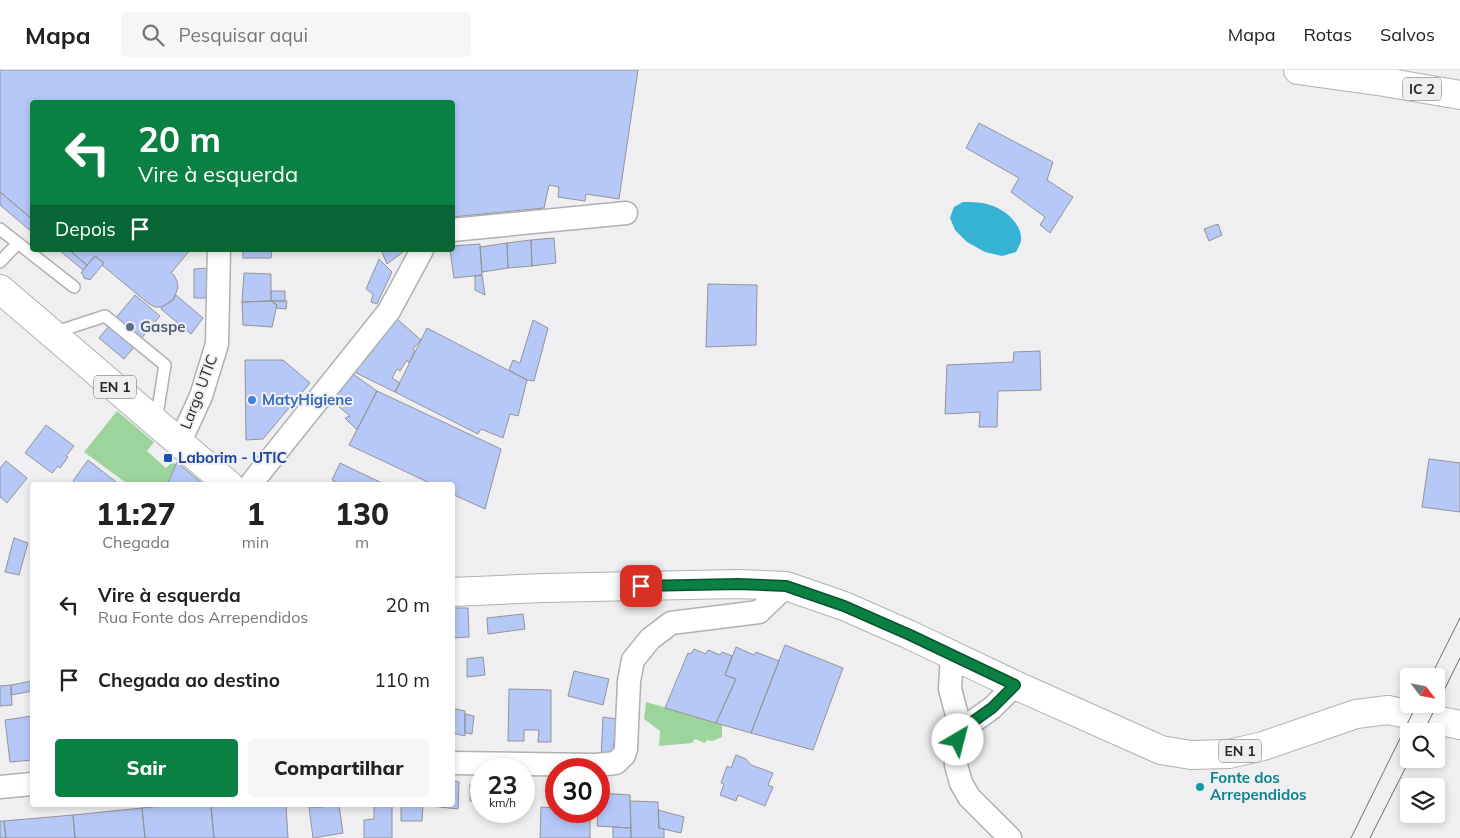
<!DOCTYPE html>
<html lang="pt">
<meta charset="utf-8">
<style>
body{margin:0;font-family:Mulish,sans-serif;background:#f6f6f6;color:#222;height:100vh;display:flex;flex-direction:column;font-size:19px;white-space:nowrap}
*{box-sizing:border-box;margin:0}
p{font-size:16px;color:#767676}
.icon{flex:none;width:28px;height:28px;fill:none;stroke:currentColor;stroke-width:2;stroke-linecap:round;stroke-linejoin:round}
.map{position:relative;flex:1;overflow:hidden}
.drawer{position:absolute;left:30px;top:412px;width:425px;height:325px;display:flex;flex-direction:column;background:#fff;border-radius:5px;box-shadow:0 2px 8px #0003}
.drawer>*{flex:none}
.hud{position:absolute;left:30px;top:30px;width:425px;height:152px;border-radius:5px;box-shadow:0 2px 8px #0003;background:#0b8043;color:#fff;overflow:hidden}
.needle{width:32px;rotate:122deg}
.fabs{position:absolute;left:1400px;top:598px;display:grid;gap:10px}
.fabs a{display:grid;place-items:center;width:45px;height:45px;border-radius:5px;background:#fff;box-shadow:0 2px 8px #0003;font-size:25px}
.speed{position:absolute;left:470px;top:688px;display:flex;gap:10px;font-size:25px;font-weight:700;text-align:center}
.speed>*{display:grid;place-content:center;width:65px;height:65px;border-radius:50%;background:#fff;box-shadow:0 2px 8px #0003;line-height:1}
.speed small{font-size:12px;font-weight:400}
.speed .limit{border:8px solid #d22;background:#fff;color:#111}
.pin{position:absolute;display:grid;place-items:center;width:42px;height:42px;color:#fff;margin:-21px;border-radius:10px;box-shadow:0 2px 8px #0006}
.me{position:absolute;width:55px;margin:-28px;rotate:37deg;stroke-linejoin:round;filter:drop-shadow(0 0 4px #0008)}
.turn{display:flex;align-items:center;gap:18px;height:105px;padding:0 25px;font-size:22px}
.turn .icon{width:65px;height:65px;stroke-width:2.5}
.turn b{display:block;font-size:35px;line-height:42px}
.then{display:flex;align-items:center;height:48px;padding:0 25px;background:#0003;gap:10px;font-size:19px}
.eta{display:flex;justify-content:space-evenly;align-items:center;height:85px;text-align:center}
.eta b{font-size:30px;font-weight:800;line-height:35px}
.cta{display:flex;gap:10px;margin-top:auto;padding:10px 25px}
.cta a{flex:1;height:58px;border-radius:5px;background:#0b8043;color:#fff;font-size:20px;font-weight:800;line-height:58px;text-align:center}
.cta a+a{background:#f6f6f6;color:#222}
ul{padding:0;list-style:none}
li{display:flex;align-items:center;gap:15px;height:75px;padding:0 25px}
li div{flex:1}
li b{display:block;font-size:19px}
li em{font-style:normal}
header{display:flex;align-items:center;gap:30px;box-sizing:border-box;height:70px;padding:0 25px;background:#fff;border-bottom:1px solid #e0e0e0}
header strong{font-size:24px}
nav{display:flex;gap:28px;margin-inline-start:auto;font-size:18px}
.search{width:350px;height:45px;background:#f6f6f6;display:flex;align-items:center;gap:12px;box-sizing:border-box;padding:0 18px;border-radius:5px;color:#767676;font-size:19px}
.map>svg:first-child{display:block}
</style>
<header>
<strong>Mapa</strong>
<div class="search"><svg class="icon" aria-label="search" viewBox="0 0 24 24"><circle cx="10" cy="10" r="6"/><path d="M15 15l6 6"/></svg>Pesquisar aqui</div>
<nav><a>Mapa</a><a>Rotas</a><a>Salvos</a></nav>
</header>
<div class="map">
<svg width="1460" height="768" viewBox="0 0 1460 768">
<rect width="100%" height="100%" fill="#efeff1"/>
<path fill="#9dd49b" d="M117,341L154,372L147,381L166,398L172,392L176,394L167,415H129L84,382Z
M646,632L722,654V667L712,671L707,670L705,673L695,669L692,673L659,676L660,661L644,649Z"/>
<path fill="#36b2d5" d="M963,132C972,132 982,132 990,135C1005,139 1023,155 1021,171C1020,175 1018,178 1016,182L1002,186L985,182L967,172L955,160L950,148L954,137Z"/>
<path fill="#b6c8f8" stroke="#949495" d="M0,0H638L619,129L586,124L585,131L558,127L559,117L549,115L544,138L452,147V32H32V149L0,122Z
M979,53L1053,92L1047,110L1073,127L1050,163L1040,155L1045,147L1011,122L1019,108L966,78Z
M0,122L32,149V162L0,135Z
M1218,154L1222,165L1209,171L1204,159Z
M554,168L556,193L532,196L531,170Z
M531,170L532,196L508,198L507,173Z
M507,173L508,198L482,202L480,177Z
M480,174L482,205L454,208L450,180H452V176Z
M59,180H69L87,195L83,200Z
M69,180H190L171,203L174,205L177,211L178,218L173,230L162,237H155L149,234L102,195L104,193L95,186L87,195Z
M243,180H272L271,188H243Z
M381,180H403V182L387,194Z
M95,186L104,193L90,210L84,208L83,204L81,203Z
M379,189L392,202L377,234L371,232L373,224L366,219Z
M208,198V228H194V199Z
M244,203L271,204V231L242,232Z
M482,205L485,225L475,220V206Z
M708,214L757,215L756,275L706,277Z
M271,221H285V231H271Z
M135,225L160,246L124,289L99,268Z
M176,225L203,248L191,264L161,239L162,237L173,230Z
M271,231L277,235L272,257L243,255L242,232Z
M271,231H287L286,239L276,238L277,235Z
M397,249L421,270L413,279L415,281L409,293L407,290L400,301L397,299L392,308L400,313L395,322L354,302Z
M533,250L548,258L534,311L527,310L509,300L513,290L520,293Z
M427,258L527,310L518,346L510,344L503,368L481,359L478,364L395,322Z
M1040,281L1041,320L998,321L997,357H979L980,342L945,344L947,295L1013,292L1014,282Z
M245,290H283L310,313L263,369L246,370Z
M353,304L377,321L357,360L345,348L350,346L332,331Z
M377,321L501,379L485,439L452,424V415H434L349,375Z
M46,355L74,376L66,386L68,387L60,398L58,396L52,403L25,383Z
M1429,389L1460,393V442L1422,437Z
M88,390L120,415H77L73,411Z
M6,391L27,408L7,433L0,427V398Z
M177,392L204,415H167Z
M340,393L386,415H342L332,410Z
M14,468L28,473L19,505L5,502Z
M452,538H468L469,567L452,568Z
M523,544L525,559L488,564L487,548Z
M785,575L843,598L813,680L751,663Z
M736,577L754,585L756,582L779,591L751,663L716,653L736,609L725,605Z
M694,579L706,584L708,580L720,585L722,582L732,586L725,605L736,609L716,653L665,638L688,583L691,584Z
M483,587L485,605L467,607V589Z
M574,601L609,609L603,635L568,626Z
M32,611V621L11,625V615Z
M11,615L12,635L0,636V616Z
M509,619L551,620V672H538L539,660H524V671H508Z
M452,638L465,641V666L452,663Z
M465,644L474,646L472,664L465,663Z
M32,646V690L10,692L5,650Z
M603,647L617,649L613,681L601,690Z
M736,685L746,689L751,695L773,703L768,715L773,717L765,736L738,725L736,731L720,725L724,714L721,713L727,696L731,698Z
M478,701H481V731H470V714H478Z
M452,711L459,712L458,739L431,736V735H452Z
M600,723L630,725L631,758L597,756Z
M630,731L658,732L659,758L664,759V768H631Z
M170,735H211L214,768H145L142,738Z
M213,735H286L288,768H214L211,738Z
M323,735H339L343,763L313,768L309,737H324Z
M374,735H392V768H364V750L374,749Z
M401,735H423L422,751H401Z
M541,737L556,738V741H590V768H540Z
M142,738L145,768H75L73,745Z
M658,740L684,747L681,763L659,758Z
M73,745L75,768H6L4,751Z
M0,751H4L6,768H0Z
M613,757L631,758V768H613Z"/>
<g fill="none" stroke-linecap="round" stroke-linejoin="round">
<defs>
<path id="lane" d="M0,159L74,217
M0,192L18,173
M53,263L105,246L165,295L156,351"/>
<path id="street" d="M452,160L626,143
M179,374L201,326L217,274L219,180
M250,415L389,241L422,180
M952,585L950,619L961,660L956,681V695L961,713L969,727L1010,768
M961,660L992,638L1015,615
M452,693L596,695L616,693L624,685L626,679L629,611L633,590L650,569L671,553L759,542L786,516
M0,717L32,714"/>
<path id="primary" d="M0,219L229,415
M452,522L543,518L738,514L786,516L844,536L910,565L1015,615L1161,680L1191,685L1229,684L1263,676L1356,644L1388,640L1460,655"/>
<path id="highway" d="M1298,0L1384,12L1460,25"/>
</defs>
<use href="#lane" stroke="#b0b0b2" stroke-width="14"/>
<use href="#street" stroke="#b0b0b2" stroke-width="25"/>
<use href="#primary" stroke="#b0b0b2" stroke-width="30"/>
<use href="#highway" stroke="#b0b0b2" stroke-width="30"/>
<use href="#lane" stroke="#fff" stroke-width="11"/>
<use href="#street" stroke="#fff" stroke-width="22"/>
<use href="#primary" stroke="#fff" stroke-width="28"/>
<use href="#highway" stroke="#fff" stroke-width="28"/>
<path stroke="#6f6f70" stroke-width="1" d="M1431,606L1460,548
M1424,661L1460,588
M1351,768L1417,634
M1370,768L1410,689"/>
</g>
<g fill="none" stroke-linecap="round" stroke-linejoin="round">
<defs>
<path id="route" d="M641,516L738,514L786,516L844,536L910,565L1015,615L992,638L961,660L958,670"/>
</defs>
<use href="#route" stroke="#07532c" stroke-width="12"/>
<use href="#route" stroke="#0b8043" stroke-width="9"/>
</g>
<circle fill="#5c6f8a" stroke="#efeff1" stroke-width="2" cx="130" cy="257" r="5"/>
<circle fill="#3f7fe0" stroke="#efeff1" stroke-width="2" cx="252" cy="330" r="5"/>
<rect fill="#1a4fb4" stroke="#efeff1" stroke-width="2" x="163" y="383" width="10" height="10" rx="2.5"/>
<circle fill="#0f9aa8" stroke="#efeff1" stroke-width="2" cx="1200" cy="717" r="5"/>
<g text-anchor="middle" stroke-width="4" stroke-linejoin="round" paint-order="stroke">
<g fill="#efeff1" stroke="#646465" stroke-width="1">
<rect x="1403" y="7.5" width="38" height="23" rx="4"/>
<rect x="94" y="305.5" width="42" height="23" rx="4"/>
<rect x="1219" y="669.5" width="42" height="23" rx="4"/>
</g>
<g font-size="14" font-weight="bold" fill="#292929">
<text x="1422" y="24">IC 2</text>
<text x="115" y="322">EN 1</text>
<text x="1240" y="686">EN 1</text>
</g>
<g font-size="15" font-weight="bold" fill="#4e5e75" stroke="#efeff1" text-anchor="start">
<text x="140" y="262">Gaspe</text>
</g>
<g font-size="15" fill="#292929" stroke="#efeff1">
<text transform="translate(199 322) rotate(-69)" y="5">Largo UTIC</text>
</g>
<g font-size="15" font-weight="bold" fill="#366cbe" stroke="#efeff1" text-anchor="start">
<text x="262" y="335">MatyHigiene</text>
</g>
<g font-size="15" font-weight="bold" fill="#164399" stroke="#efeff1" text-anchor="start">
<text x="178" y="393">Laborim - UTIC</text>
</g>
<g font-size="15" font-weight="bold" fill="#0d838f" stroke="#efeff1" text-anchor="start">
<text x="1210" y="713">Fonte dos<tspan x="1210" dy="17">Arrependidos</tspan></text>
</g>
</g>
</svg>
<div class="fabs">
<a><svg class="needle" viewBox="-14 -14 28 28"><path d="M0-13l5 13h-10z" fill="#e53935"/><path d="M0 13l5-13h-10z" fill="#767676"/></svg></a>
<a><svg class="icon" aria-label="search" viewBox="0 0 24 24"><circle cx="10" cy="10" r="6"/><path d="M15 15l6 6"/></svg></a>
<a><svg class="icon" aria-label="layers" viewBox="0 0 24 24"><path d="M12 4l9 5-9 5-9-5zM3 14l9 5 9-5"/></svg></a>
</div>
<div class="speed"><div>23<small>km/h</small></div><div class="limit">30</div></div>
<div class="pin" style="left:641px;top:516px;background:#d93025"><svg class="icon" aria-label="arrive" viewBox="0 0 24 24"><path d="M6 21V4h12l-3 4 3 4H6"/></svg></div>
<svg class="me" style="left:958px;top:670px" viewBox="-20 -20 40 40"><circle r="19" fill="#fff"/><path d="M0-13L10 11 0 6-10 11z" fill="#0b8043"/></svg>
<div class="hud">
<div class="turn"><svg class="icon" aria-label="left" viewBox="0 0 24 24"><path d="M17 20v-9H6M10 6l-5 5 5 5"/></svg><div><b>20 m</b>Vire à esquerda</div></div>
<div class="then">Depois<svg class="icon" aria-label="arrive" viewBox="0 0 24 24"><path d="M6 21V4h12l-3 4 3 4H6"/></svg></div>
</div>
<section class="drawer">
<div class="eta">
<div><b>11:27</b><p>Chegada</p></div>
<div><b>1</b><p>min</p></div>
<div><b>130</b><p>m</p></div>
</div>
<ul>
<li><svg class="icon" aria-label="left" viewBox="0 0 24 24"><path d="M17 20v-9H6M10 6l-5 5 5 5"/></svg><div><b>Vire à esquerda</b><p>Rua Fonte dos Arrependidos</p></div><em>20 m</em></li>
<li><svg class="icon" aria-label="arrive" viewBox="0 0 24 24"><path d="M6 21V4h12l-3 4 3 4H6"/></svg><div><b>Chegada ao destino</b></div><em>110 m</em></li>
</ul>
<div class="cta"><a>Sair</a><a>Compartilhar</a></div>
</section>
</div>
